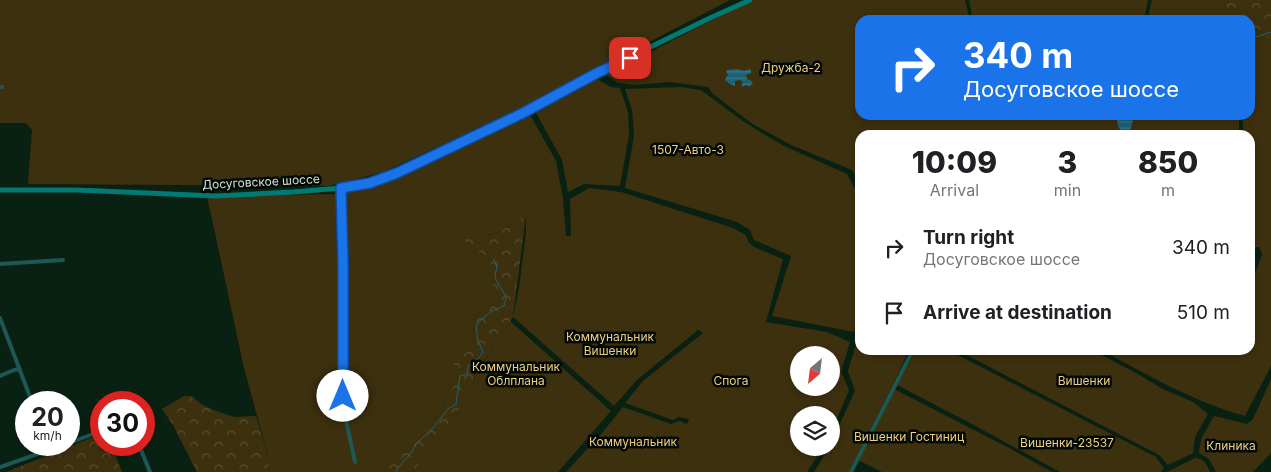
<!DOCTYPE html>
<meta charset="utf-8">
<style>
body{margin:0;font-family:Inter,sans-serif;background:#f2f2f2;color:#202124;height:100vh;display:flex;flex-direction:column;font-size:19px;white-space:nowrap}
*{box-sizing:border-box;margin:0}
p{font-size:16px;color:#757577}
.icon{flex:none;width:28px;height:28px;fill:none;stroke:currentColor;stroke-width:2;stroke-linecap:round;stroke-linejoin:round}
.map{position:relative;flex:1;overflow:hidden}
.sheet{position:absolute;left:855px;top:130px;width:400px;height:225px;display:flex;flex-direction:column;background:#fff;border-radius:15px;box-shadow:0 2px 8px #0003}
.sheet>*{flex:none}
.hud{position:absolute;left:855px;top:15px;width:400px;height:105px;border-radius:15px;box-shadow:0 2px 8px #0003;background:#1a73e8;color:#fff;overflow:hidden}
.needle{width:32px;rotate:208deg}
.buttons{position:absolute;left:790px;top:346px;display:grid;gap:10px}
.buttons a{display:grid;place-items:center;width:50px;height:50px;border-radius:50%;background:#fff;box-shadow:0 2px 8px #0003;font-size:25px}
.speed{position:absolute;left:15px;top:391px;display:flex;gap:10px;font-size:25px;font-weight:700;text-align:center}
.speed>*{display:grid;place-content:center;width:65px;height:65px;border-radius:50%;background:#fff;box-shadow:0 2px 8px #0003;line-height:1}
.speed small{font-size:12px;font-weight:400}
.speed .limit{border:8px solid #d22;background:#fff;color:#111}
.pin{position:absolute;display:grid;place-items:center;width:42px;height:42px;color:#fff;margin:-21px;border-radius:10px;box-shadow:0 2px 8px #0006}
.me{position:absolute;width:55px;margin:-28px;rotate:0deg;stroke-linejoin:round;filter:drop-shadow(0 0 4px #0008)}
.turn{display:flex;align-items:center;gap:18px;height:105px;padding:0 25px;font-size:22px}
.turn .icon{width:65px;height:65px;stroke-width:2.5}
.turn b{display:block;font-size:35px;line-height:42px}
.eta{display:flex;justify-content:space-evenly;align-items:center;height:85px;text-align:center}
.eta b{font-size:30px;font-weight:800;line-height:35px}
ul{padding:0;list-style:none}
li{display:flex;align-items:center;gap:15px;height:65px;padding:0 25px}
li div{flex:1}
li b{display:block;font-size:19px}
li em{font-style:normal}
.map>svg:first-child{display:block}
</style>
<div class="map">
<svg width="1271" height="472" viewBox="0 0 1271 472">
<defs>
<pattern id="forest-crowns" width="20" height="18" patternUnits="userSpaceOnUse" patternTransform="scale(1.25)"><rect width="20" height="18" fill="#3d300e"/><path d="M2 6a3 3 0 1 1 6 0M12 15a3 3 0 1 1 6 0" fill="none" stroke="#584e30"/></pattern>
<pattern id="water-rules" width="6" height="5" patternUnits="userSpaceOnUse" patternTransform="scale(1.25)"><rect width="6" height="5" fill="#1b6376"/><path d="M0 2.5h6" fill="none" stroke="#3b7989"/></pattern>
</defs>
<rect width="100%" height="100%" fill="#092112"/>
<path fill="#3d300e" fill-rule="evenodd" d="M0,0H730L528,105L383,172L329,186L28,184L32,130L26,123H0Z
M751,0H965L969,16L971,20H860V115H1250V88L1253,42L1271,37V366L1245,416C1194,402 1148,375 1101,350H1250V287L1262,254L1259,247H1250V135H1244L1242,117L1239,118V135H860V184L852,170L791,145L751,123L712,93L708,87L669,82L636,85L618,83L606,75Z
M969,0H1148L1144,20H1085V19L1082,20H975L972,16Z
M1152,0H1214L1228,14V20H1147L1150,19L1149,12Z
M597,79L611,87L620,88L628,112L629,135L620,186L584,184L568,192L562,160L535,111Z
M681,87L701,90L740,119L762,133L784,146L847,174L860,198V310L854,332L772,316L791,256L754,240L750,230L737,222L625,188L634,136L632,110L625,89Z
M529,113L556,161L563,198L566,236H571L570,199L589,188L621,192L733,228L746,235L749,243L756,248L783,259L766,322L827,332L850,342L841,372L849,390L831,433V415H799V448H823L807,472H566L602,433L623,407L671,424L679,421L687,424L689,419L678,417L673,420L625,403L643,381L703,333L698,330L638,379L614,406L513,317L519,288L526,232V215L497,233L462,239L490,260L495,300L474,316L473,349L453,379L452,393L439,415L419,430L400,442L376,472H270L269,460L244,368L207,196L338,194L396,178ZM799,355H831V388H799Z
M510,321L611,411L558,472H413L450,428L474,382L475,375Z
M860,331V350H909L896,378L849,472H814L829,448H831V443L855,391L848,371Z
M916,350H948L1156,457L1164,468L1161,472H1060L970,423L897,385Z
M957,350H1092L1136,373L1163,389L1193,402L1208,414L1195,437L1193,453L1168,465L1159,455Z
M1271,379V453L1253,472H1216L1209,459L1199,453L1201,439L1214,416L1247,424L1253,419Z
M894,389L1009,448L1052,472H882L858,460Z
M1195,458C1204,458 1207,465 1210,472H1167Z"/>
<path fill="url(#forest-crowns)" d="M1214,0H1271V37L1253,42L1251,88L1250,20H1228V14Z
M526,215L513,317L475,374L474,382L450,428L413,472H376L400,442L419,430L439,415L452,393L455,349H473L474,316L495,300L490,260L461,239L497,233Z
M184,396H191L201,404L216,411L234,417L256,416L269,460L270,472H197L173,425L162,409Z
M101,434V445H111L122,472H6Z"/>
<path fill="url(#water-rules)" d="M738,69L744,71L749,69L751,70V73L746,75L747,79L750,80L753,83L749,87L747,85L741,87L743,82L740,80L735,81V86L730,84L725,80L728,74L726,72L727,70Z
M1116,115H1131C1134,121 1132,128 1128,133C1117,130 1118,126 1116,115Z"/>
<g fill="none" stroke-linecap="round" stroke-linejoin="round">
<path stroke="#1b6376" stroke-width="1" d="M1256,37L1271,32
M396,472L398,468L411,453L417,443L433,428L448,409L456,404L460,376L467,374L468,366L477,360L483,352L478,341L476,326C483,316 493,310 504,306L506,297L496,280L495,274L497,268L494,259"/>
<path stroke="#1d5853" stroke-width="4" d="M0,87H2
M341,188L343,262V396L347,425L355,462
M0,264L63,260
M0,318L32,402
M0,376L14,370L20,369
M69,443L101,431
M139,445L150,472
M0,467L63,445
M851,472L913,350"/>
<path stroke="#007a72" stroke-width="5" d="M0,190H77L216,196L293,192L341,188L370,183L397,173L523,113L597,73L710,18L750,0"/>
</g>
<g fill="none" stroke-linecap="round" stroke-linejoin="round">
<defs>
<path id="route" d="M343,396V262L341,188L370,183L397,173L523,113L597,73L630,58"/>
</defs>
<use href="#route" stroke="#114b97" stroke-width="12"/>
<use href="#route" stroke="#1a73e8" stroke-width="9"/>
</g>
<g text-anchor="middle" stroke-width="5" stroke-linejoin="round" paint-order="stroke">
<g font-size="12" fill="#efcf80" stroke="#020804">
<text x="791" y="72">Дружба-2</text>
<text x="688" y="154">1507-Авто-3</text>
<text x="610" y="341">Коммунальник<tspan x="610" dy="14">Вишенки</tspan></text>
<text x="516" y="371">Коммунальник<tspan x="516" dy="14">Облплана</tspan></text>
<text x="731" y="385">Спога</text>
<text x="1084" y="385">Вишенки</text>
<text x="909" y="441">Вишенки Гостиниц</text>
<text x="633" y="446">Коммунальник</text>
<text x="1067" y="447">Вишенки-23537</text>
<text x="1231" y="450">Клиника</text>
</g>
<g font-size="12" fill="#d3e1d7" stroke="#020804">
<text transform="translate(261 182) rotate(-3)" y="4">Досуговское шоссе</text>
</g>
</g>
</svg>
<div class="buttons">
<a><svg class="needle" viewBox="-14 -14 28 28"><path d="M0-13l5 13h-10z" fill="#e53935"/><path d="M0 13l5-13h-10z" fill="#757577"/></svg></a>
<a><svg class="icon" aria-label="layers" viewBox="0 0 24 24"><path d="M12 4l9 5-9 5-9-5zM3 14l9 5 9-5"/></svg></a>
</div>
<div class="speed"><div>20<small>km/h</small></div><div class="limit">30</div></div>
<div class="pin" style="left:630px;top:58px;background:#d93025"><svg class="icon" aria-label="arrive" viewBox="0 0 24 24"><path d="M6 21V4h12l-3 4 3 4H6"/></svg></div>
<svg class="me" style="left:343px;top:396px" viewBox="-20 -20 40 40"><circle r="19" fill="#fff"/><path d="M0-13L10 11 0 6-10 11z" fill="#1a73e8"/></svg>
<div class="hud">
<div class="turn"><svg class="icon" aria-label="right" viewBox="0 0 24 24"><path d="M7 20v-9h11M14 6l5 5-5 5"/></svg><div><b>340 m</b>Досуговское шоссе</div></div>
</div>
<section class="sheet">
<div class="eta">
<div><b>10:09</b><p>Arrival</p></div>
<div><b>3</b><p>min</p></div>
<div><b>850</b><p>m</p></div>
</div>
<ul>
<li><svg class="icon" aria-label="right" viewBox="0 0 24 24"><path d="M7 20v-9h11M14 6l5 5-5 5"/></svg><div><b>Turn right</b><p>Досуговское шоссе</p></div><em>340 m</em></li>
<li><svg class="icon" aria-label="arrive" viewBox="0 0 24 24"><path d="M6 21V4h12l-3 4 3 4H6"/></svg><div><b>Arrive at destination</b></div><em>510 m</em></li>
</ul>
</section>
</div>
